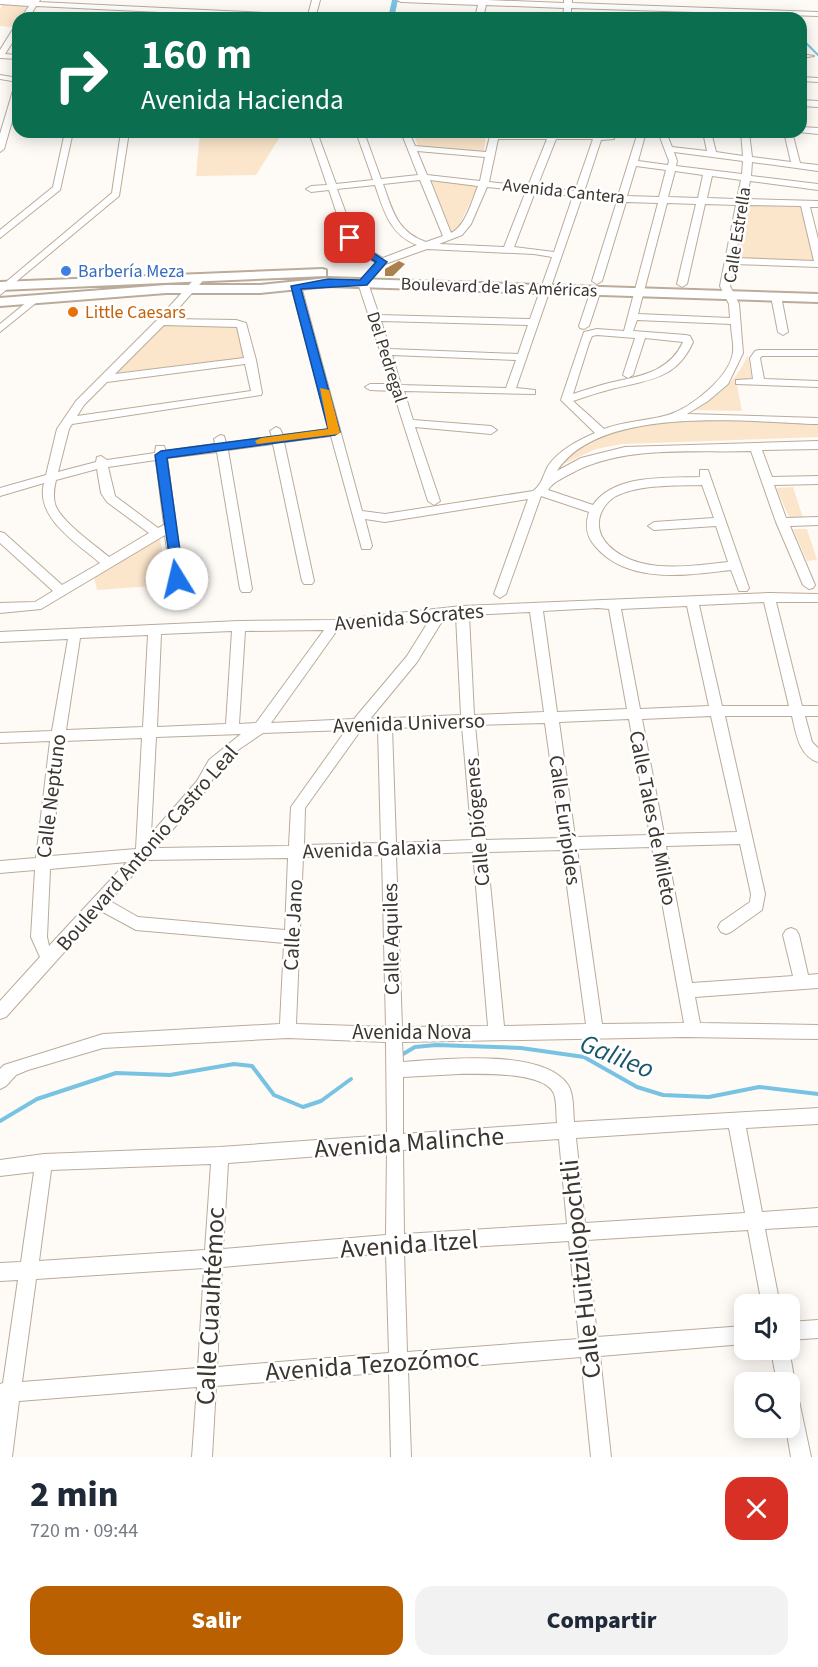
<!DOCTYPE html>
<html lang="es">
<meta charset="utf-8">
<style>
body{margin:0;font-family:"Source Sans 3",sans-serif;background:#f2f2f3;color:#1f2937;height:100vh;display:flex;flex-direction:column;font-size:22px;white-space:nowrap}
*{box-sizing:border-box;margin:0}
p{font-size:20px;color:#747a83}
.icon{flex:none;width:33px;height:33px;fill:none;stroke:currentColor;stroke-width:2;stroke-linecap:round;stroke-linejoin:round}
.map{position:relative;height:1457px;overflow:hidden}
.sheet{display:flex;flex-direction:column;background:#fff;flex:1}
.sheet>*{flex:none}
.top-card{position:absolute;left:12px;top:12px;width:795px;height:126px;border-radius:18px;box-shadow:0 3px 15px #0003;background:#0b6e4f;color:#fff;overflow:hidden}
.fabs{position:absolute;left:734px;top:1294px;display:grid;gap:12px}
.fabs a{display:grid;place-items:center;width:66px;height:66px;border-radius:12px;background:#fff;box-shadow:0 3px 15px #0003;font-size:30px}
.pin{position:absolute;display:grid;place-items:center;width:51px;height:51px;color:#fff;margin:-26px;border-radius:12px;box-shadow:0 3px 9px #0006}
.me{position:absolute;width:66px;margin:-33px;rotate:351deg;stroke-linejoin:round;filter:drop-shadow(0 0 4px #0008)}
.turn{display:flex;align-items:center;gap:21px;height:126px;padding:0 30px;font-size:27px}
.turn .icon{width:78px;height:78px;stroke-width:2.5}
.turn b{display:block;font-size:42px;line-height:51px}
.round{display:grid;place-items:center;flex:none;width:63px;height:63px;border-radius:18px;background:#f2f2f3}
.overview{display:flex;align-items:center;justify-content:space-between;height:102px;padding:0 30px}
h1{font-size:36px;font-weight:800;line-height:45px}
.action{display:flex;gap:12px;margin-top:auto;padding:12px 30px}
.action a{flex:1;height:69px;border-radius:18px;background:#ba6000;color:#fff;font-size:24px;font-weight:800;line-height:69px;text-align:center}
.action a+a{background:#f2f2f3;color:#1f2937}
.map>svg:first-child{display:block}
</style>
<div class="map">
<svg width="818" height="1457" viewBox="0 0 818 1457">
<rect width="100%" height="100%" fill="#fefbf7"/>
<path fill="#fbe5cb" d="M3,4H29L14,27L0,26V9Z
M200,132H283L256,175L196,176Z
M413,132H486L484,152L418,146Z
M431,181L478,185L456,233L452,235Z
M747,205L803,207L815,264L736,261Z
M166,323L237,325L246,358L113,373Z
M748,355L752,380H736L742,411L689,410C717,398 735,383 748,355Z
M679,415L818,421V437L622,444L596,449L561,465C577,435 647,419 679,415Z
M793,487L803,518L790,519L776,488Z
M793,529H807L817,560L807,561Z
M160,539L168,585L97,590L94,577Z"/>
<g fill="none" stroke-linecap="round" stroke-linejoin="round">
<path stroke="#79c3e2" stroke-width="2" d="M801,38L818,55"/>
<path stroke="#79c3e2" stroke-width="4" d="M403,1054L415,1047L436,1045L521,1048L584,1057L637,1087L663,1095L709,1097L759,1087L818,1094
M0,1121L37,1099L116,1073L170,1075L234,1064L252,1066L274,1095L303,1107L321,1101L351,1079"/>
<path fill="#79c3e2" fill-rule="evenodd" d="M392,0H398L394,18H388Z"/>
</g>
<path fill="#aa804d" d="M399,261L405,264L393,276H385V269Z"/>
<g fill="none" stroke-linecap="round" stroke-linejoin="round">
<defs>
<path id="minor" d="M0,0H40L39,2L308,15L312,0H320L316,15L335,18H283L36,6L29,18H21L29,6L0,4Z
M397,0H487L564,3V0H572V3L818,12V16L571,8V18H563L564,8L486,5L483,18H475L478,5L401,2Z
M15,26H18V34L5,54L18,55V59L0,58V50Z
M801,54L814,56L801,58Z
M0,75L18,78V82L0,79Z
M801,77L818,78V82L801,81Z
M15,84H18V101L4,149L0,152V134Z
M801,100L818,101V107L801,106Z
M801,127L818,128V134L799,132H801Z
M65,132H73L60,190L0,238V230L53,187Z
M121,132H129L119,196L0,295V287L112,193Z
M309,132H317L336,184L373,180L356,132H364L381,179L418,175L401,132H409L415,146L486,152L490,136L494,133L558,132V134H611L614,135V139L601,140L584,192L618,196L638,132H646L638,161L668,165L669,161L658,132H666L672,147L707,151L703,132H711L716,152L743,156L741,132H749L752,157L791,162L784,132H792L800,163L818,165V171L752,162L751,176L818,184V190L750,181L746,199L818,201V207H810L818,239V267L734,264L730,286L739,304L743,353L728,384L708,401L687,414L818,418V424C749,422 600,404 557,471L581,458L625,447L818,441V449L762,450L772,477L818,476V484L774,485L786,518L818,517V525L790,526L815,585L813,588L809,589L803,585L776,522L751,451C691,453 623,445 570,474C561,479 553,482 548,490L593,505C614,474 667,478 700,477V470H708L749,588L747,591H739L731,570C687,575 628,585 595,546C586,536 585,525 589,512L541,496L506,594L500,598L494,594L528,499L385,522L365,519L372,546L370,549H362L331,436L284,442L314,581L312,584H304L302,581L273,444L228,450L252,589L250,592H242L240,589L217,452L167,458L183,579L181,582L177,583L171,579L165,535L41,609L0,613V603L35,602L53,591L0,543V532L4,533L62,585L100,563C77,543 35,518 44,483L0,496V488L46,475L57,429L76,401L157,320L199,274L207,276L169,319L236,320L246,323L256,360L262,393L261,395L72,424L69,429L58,472L96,462L97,457L101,456L107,460L155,453L156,446H164L166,451L215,444L214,439L220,435L224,436L226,443L272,437L270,431L276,427L280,429L283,435L329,429L291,286L296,283L301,286L362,511L385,514L533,491C542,485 543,475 548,466C559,450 577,441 595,433L561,400L584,332L597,329L624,331L658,203L626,202L602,281L597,284L592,281L617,201L582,197L516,388L535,390V394L404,391L413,420L491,426L497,430L491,434L415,427L440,501L434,505L428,501L393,391L370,390L365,387L370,384H391L358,283L376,263L353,248L345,238L329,190L311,192L306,189L311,186L327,185ZM498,139H547L528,186L489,182ZM556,139H593L575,191L537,187ZM417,151L485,157L480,181L427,175ZM674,152L743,161L742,174L676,166L677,161ZM636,166L666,170L659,197L627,196ZM675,171L703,175L698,198L668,197ZM712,176L741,180L737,199L707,198ZM420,180L443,236L426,242C396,231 393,211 383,184ZM430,180L478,186C472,200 466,226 451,233ZM375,185C384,211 390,235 417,245L383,258L359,244L355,238L337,189ZM487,187L526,191L504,247L439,244L462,235L471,224ZM535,192L573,196L554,252L514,247ZM667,203L696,204L677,284L682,287L687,284L705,204L736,205L720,286L729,304L730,318L638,314ZM745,205L801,206L814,261L735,258ZM427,249L534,254L552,257L530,319L379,315L368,283L385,264ZM637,320L731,324C731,333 734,343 733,352C730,377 691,408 668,415C647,421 625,421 604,429L573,401C585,397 596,393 608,390C645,380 676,381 693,342L690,336L686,335L633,331ZM381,321L528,325L518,354L390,349ZM164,325L237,327L244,358L115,374ZM597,335L635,338L623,375L628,378L633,375L645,338L683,342C669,373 639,376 609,383C597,386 585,390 573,394L589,343L592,336ZM392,355L516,360L506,388L401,385ZM245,364L251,391L77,416L84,405L107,382ZM156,460L164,525L158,528L115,496L108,467ZM97,469L101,493L107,502L149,533L109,557C95,545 60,521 55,504C53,496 54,488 56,480ZM702,485L714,518L654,522L648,526L654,530L716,526L728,562C700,565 669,570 641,563C618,557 591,539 601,513C604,506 609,500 616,496C642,484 674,486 702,485Z
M596,287L601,290L589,326L584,329L580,328L579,326L591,290Z
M776,293L781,296L788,332L783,335L778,332L771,296Z
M33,297L37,298V302L0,332V324Z
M759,350H818V356H762L760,358L764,379L818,381V387L736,384V380L753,379L750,358L755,351Z
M769,593L818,594V602H776L802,706H818V716H805L812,742L818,748V762C799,756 796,733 792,716H725L765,894L762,910L731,932L726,934L721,932L718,927L721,922L750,902L751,894L740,844L666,846L692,983L793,976L783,935L786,930L791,928L796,930L799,935L808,975L818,974V988L695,997L700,1023L818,1025V1039L686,1037L402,1042L403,1062C442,1059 544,1048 568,1085C574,1094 573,1111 574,1122L818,1108V1124L746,1128L762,1212L818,1208V1226L765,1229L780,1305H762L748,1230L587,1240L597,1337L744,1326V1344L600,1356L611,1457H591L581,1357L408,1371L411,1457H391L389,1372L216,1386L212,1457H192L197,1387L19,1401L12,1457H0V1384L3,1383L18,1280L0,1281V1263L21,1262L34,1172L0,1176V1160L44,1154L220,1147L387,1135L386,1042L288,1038L103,1048L28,1070L16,1075L6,1086L0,1089V1069L4,1065L103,1034L280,1024L284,943L136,930L101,911L6,1017L0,1019V1001L40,957L31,937L35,870L0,873V861L36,858L50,741L0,743V733L52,731L68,639L0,642V632L239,621L334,620L462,606ZM764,602L789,706H722L699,605ZM687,606L709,706L640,709L621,609ZM598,608L609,609L627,709L557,712L543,611ZM530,612L544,712L474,715L469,615ZM456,616L461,715L370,719L417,662L444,618ZM430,619L407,656L354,719L271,723L338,629ZM324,630L256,723L239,724L245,631ZM232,631L226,724L157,727L161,634ZM148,635L143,727L66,730L80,638ZM711,716L737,832L664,834L642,719ZM629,719L650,835L575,837L559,722ZM545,723L561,838L486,840L475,725ZM462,726L472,840L396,843L392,728ZM378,729L381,843L304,845L305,808L361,730ZM346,730L291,807L289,846L157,848L207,789L219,768L238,750L263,733ZM241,734L209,760L197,781L151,834L156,737ZM142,738L136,849L51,856L64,741ZM652,847L684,1023L602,1024L577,849ZM562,850L586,1024L504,1026L487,852ZM473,852L488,1026L402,1027L396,855ZM382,855L386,1027L296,1024L303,857ZM288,858L285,930L138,917L110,901L146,860ZM127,862L49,946L47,937L50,869ZM459,1074C480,1074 545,1071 554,1094C557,1102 556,1115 557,1123L403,1134V1077ZM729,1128L745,1213L585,1223L576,1138ZM559,1139L567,1224L404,1234L403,1150ZM387,1151L386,1235L223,1249L228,1163ZM211,1164L205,1250L39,1261L51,1170ZM569,1241L579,1339L407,1352L404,1251ZM386,1253L389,1353L217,1367L222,1267ZM204,1268L198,1368L22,1382L36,1279Z
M818,1320V1338L789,1340V1322Z
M789,1349L795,1383L793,1388L798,1396L811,1457H791L786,1428H789V1383H777L771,1350Z"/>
<path id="major" d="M322,269L326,270V276L0,290V282Z
M328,278L818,294V302L328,286L260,293H166L0,306V298L166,285H260Z"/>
</defs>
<use href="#minor" stroke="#baab9a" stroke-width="2"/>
<use href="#major" stroke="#baab9a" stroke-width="4"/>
<use href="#minor" fill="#fff" fill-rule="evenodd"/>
<use href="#major" fill="#fff" fill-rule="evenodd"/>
</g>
<path fill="#1a73e8" stroke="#114b97" stroke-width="1.5" d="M346,236H353L360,244L387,262L367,285L301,289L340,432L335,435L167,458L184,579L182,583H173L155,455L161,451L328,429L291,286L328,279L360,280L376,262L353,248L345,238Z"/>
<path fill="#f59e0b" d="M320,388L329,390L340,432L339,434L257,444L255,441L261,438L328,429Z"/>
<circle fill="#3f7fe0" stroke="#fff" stroke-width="2" cx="66" cy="271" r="6"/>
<circle fill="#e8710a" stroke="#fff" stroke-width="2" cx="73" cy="312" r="6"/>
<g text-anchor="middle" stroke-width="5" stroke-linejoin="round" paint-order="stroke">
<g font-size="18" fill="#3c362f" stroke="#fff">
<text transform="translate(564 191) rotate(6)" y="6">Avenida Cantera</text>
<text transform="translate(737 235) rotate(-81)" y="6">Calle Estrella</text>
<text transform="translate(499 287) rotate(2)" y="6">Boulevard de las Américas</text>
<text transform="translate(387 357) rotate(72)" y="6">Del Pedregal</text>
</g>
<g font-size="18" fill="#366cbe" stroke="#fff" text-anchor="start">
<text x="78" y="277">Barbería Meza</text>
</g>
<g font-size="18" fill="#c56008" stroke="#fff" text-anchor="start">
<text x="85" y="318">Little Caesars</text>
</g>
<g font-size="21" fill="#3c362f" stroke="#fff">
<text transform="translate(409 617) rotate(-5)" y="7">Avenida Sócrates</text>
<text transform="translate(409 723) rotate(-2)" y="7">Avenida Universo</text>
<text transform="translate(51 796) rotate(-83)" y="7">Calle Neptuno</text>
<text transform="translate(653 818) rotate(79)" y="7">Calle Tales de Mileto</text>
<text transform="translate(565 820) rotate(82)" y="7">Calle Eurípides</text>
<text transform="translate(477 822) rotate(-95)" y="7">Calle Diógenes</text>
<text transform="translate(147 848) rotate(-49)" y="7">Boulevard Antonio Castro Leal</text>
<text transform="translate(372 849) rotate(-2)" y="7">Avenida Galaxia</text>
<text transform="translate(293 925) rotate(-87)" y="7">Calle Jano</text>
<text transform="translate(391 939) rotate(-91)" y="7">Calle Aquiles</text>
<text x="412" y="1039">Avenida Nova</text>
</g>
<g font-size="26" fill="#3c362f" stroke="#fff">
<text transform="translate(409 1142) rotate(-4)" y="9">Avenida Malinche</text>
<text transform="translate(409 1244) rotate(-4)" y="9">Avenida Itzel</text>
<text transform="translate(580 1269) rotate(-96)" y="9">Calle Huitzilopochtli</text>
<text transform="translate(210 1306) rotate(-87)" y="9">Calle Cuauhtémoc</text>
<text transform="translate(372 1364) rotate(-4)" y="9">Avenida Tezozómoc</text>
</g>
<g font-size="27" font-style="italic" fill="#1b566c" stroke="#fff">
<text transform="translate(617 1056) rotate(22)" y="9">Galileo</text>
</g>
</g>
</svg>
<div class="fabs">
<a><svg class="icon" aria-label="sound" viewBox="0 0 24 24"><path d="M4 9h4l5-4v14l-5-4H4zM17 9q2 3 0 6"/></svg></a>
<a><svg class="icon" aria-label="search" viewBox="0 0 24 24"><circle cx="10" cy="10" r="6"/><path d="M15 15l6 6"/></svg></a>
</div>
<div class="pin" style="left:350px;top:238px;background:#d93025"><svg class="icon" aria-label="arrive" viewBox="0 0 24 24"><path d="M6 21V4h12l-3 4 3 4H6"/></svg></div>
<svg class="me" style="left:177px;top:579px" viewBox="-20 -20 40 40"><circle r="19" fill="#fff"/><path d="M0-13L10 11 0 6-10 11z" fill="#1a73e8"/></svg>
<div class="top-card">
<div class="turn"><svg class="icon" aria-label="right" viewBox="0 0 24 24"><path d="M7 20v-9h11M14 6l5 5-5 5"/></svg><div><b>160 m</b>Avenida Hacienda</div></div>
</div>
</div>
<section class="sheet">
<div class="overview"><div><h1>2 min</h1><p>720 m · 09:44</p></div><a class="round" style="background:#d93025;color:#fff"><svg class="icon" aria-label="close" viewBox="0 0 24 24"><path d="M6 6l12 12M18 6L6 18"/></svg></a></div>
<div class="action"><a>Salir</a><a>Compartir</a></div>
</section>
